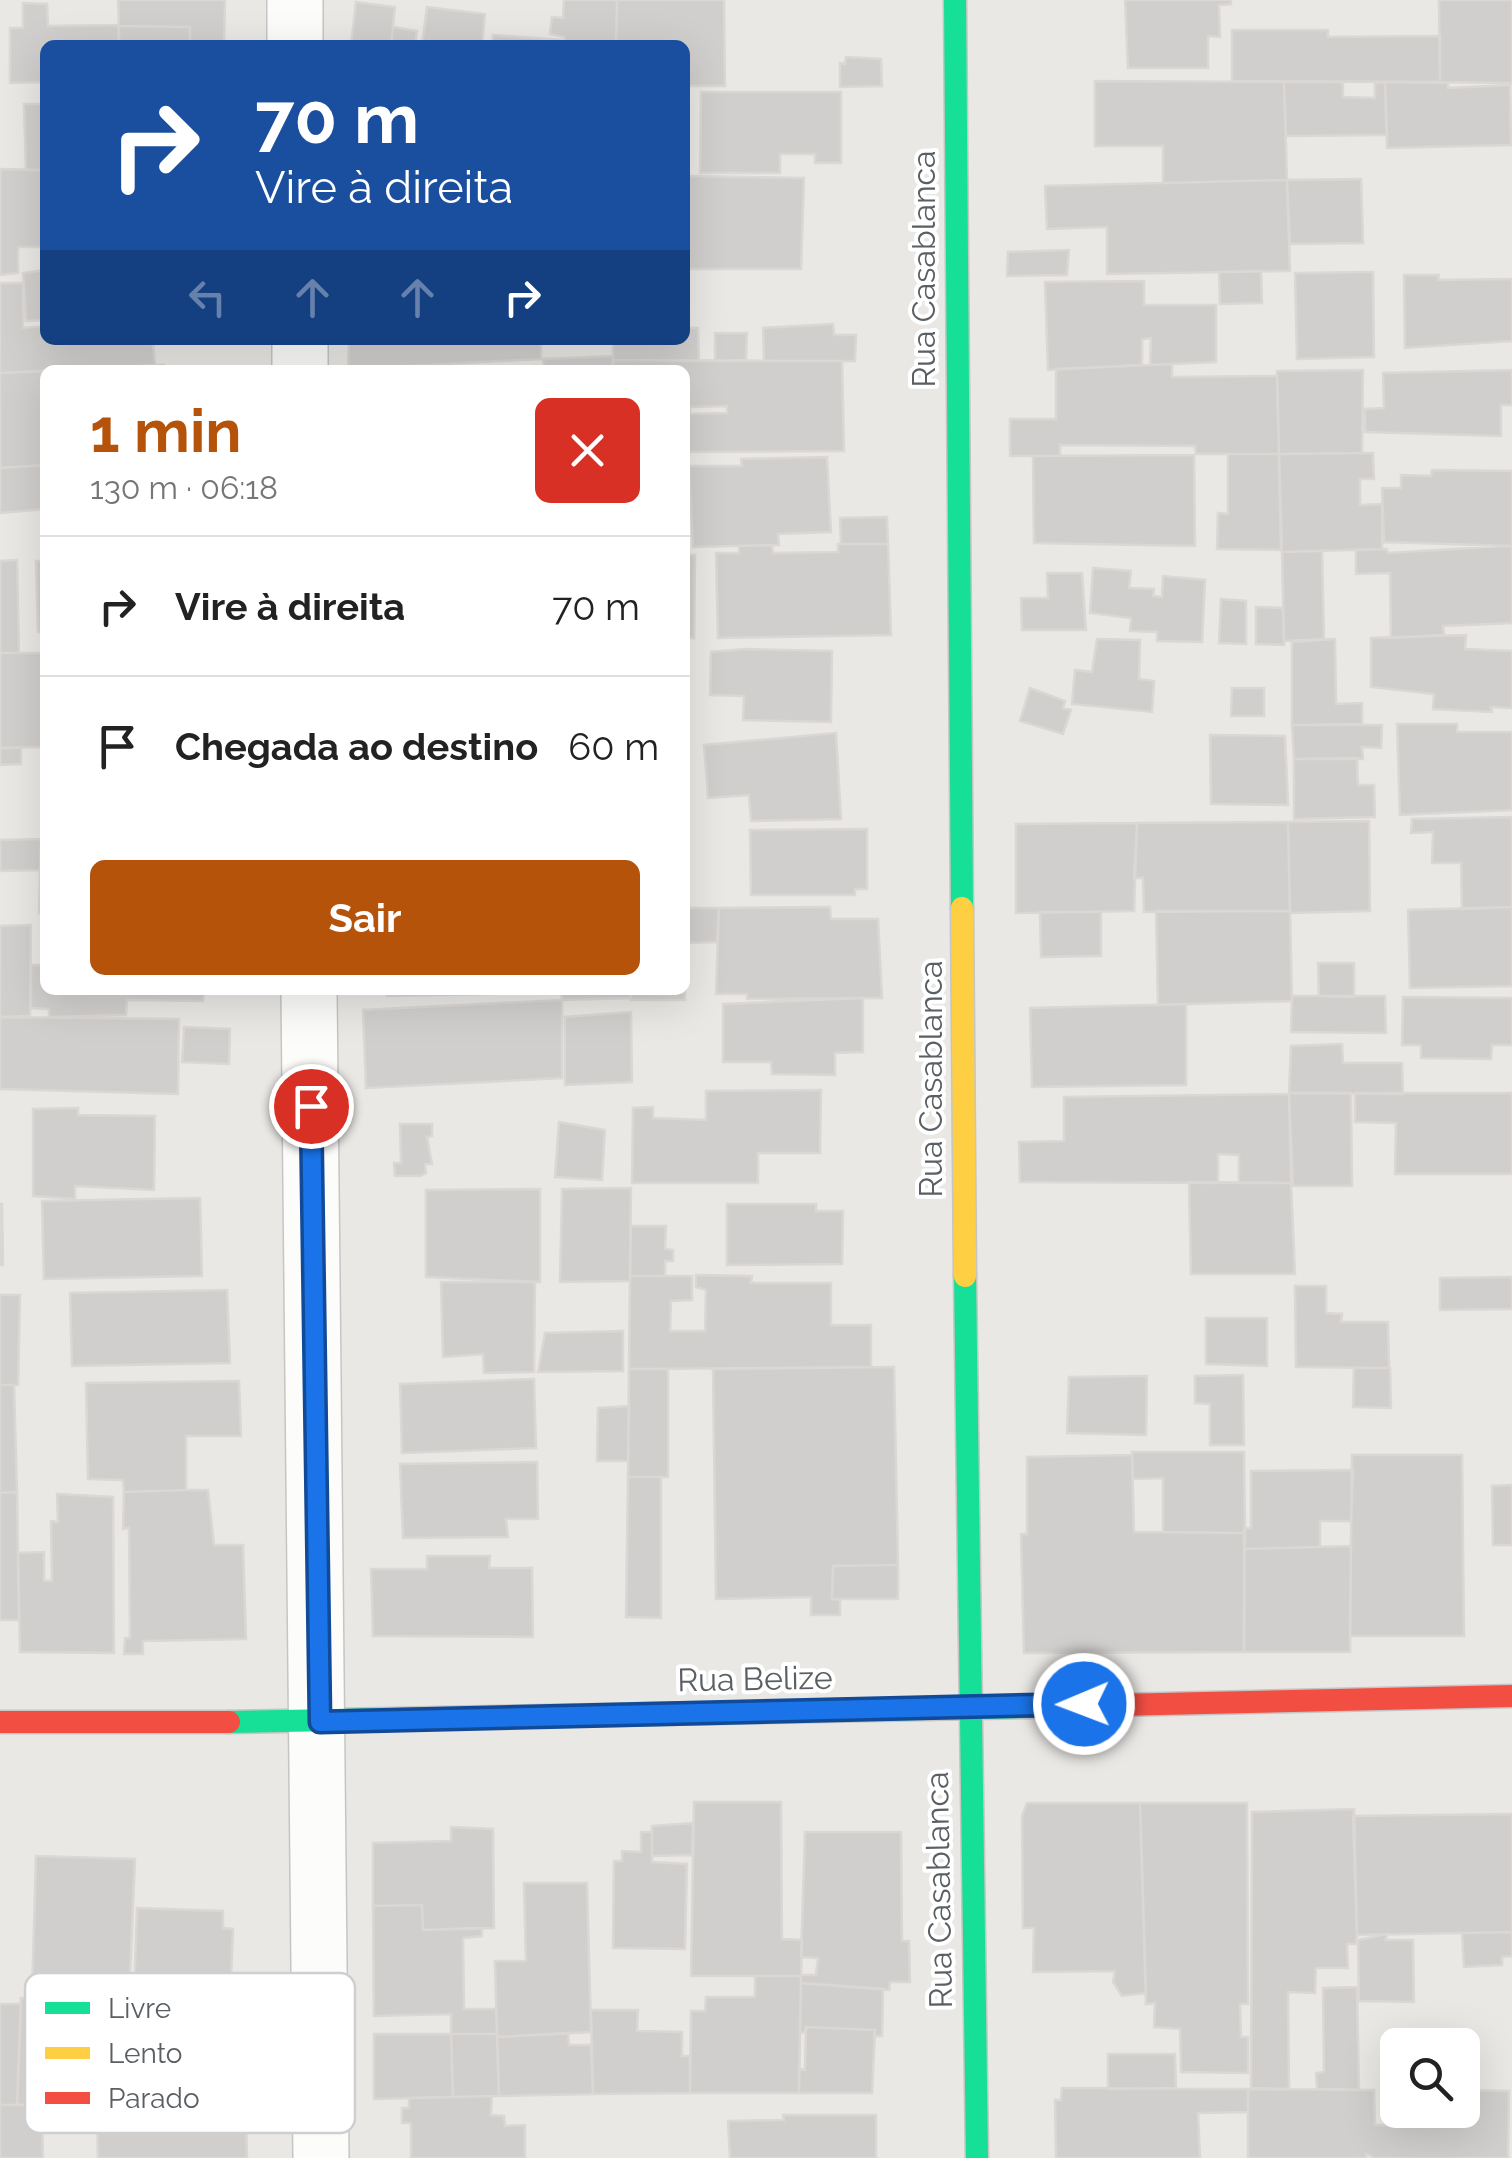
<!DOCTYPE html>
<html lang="pt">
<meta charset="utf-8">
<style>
body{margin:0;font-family:Raleway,sans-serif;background:#f6f6f6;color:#222;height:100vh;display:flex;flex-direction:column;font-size:38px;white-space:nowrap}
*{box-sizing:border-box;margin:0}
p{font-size:32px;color:#767676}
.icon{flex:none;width:55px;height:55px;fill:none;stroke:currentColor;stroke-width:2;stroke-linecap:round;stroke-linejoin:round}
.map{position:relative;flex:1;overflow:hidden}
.side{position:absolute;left:40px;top:365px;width:650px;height:630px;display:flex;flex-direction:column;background:#fff;border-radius:15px;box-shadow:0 10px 40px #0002}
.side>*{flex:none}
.guide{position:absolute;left:40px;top:40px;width:650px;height:305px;border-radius:15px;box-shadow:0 10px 40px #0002;background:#1a4fa0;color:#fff;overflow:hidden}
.fabs{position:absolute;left:1380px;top:2028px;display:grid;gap:20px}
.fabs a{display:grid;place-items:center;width:100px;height:100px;border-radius:15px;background:#fff;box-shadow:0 10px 40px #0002;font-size:50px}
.pin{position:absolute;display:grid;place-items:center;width:85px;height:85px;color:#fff;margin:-42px;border:5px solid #fff;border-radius:50%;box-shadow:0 2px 10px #0007}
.me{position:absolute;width:110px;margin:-55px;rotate:269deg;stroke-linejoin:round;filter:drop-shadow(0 0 8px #0008)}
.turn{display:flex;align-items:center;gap:35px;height:210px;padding:0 50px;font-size:45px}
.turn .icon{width:130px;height:130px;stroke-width:2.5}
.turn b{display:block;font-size:70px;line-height:85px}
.lanes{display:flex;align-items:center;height:95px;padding:0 50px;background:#0003;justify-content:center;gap:50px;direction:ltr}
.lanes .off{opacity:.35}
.round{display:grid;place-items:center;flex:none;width:105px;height:105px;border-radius:15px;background:#f6f6f6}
.summary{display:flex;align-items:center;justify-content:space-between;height:170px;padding:0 50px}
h1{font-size:60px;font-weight:700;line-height:75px;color:#b45309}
.cta{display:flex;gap:20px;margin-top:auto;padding:20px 50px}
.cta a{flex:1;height:115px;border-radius:15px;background:#b45309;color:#fff;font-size:40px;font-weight:700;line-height:115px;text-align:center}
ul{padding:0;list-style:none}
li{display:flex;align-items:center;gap:30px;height:140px;padding:0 50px;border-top:2px solid #e0e0e0}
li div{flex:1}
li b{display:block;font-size:38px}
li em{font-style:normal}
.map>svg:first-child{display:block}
</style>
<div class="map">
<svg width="1512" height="2158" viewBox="0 0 1512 2158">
<rect width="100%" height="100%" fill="#eae8e5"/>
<path fill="#d1cfcd" stroke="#dad7d4" stroke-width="2.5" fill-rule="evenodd" d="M118,0H225L224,45H190V27L119,26Z
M564,0H617L616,45H564V37L550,34L552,17L563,18Z
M617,0H724L725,86H685V45H616Z
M1125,0H1231V4L1219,5L1220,37L1208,36V68H1128Z
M1439,0H1512V83L1440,82Z
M356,2L395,7L391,45H351Z
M23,3L47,4L48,26L118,25L119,45H45V82L10,83V28H23Z
M427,7L485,14L482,45H422Z
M119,26L190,27V45H119Z
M393,27L417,31L415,45H391Z
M1232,30H1328V37L1440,36V82L1232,81Z
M493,35L561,40V45H492Z
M846,57L881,59L882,86L840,87V63L845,64Z
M1095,81L1284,82L1287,180L1163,183V146H1095Z
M1284,82H1343V97L1375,98V83L1385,82L1387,135L1286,136Z
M1385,82L1448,83V88L1510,85L1511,145L1387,148Z
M701,92H841V163H815V154H780V173H700Z
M24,104H45V170H26Z
M0,169L45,170V247H18V273L0,275Z
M685,176L804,178L801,269H685Z
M1361,179L1363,243L1290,244L1287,180Z
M1287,180L1290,271L1107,274V227L1047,229L1045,186Z
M1069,250L1067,275L1007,276L1008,252Z
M45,270V320L26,321L23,273Z
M1261,271L1262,303L1220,304L1219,272Z
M1373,272L1374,357L1297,359L1295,273Z
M1404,275H1439L1438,280L1512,279V341L1405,348Z
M1144,281V305H1216V362L1150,365L1151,338L1142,339V365L1048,370L1045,282Z
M0,283H23V328L45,326V340H163L153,345L155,365L0,373Z
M833,324L834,335H856L855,361H764L763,328Z
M685,328H698L699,361L613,360V340H685Z
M715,333H747L746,360L715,361Z
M349,340H541V359L348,369Z
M613,356V370H544L543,359Z
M613,360L842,361L844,451L685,452V370H613ZM727,406V413L690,414V407Z
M1172,364V377L1277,376L1279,454H1196L1195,446L1060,445V456H1010V419H1056V369Z
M155,365H164V370H58Z
M1363,370L1362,453L1279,454L1277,371Z
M1512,370V405H1501V436L1365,432V409L1384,408L1383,373Z
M45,371V465L0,468V373Z
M1373,453L1374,479H1360V505L1382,504V549L1282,552L1279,454Z
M1228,454H1279L1281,550L1217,549L1218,513L1228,514Z
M1194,455L1195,546L1034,543L1033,456Z
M827,457L831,532L778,534L779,545L693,547L689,466H742L741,459Z
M45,465V509L0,513V468Z
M1432,470L1512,471V546L1384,542L1382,488H1401V475L1431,476Z
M887,517L888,544H841L840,518Z
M838,544H888L891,635L718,638L716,553H739V546L772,545L773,553L838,552Z
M1504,546H1512V623L1443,626L1444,635L1391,638L1390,573L1356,574V550L1387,549L1388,553Z
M1322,551L1324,639L1284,641L1282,552Z
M685,555H695L694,638H685Z
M17,560L19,653H0V561Z
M36,561H45V632H38Z
M1093,568L1131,571L1129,588L1154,589L1153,596L1162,597L1163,576L1205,580L1202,642L1157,641V632L1130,631L1131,618L1090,613Z
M1047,573H1082L1086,630H1022L1021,598H1048Z
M1221,599L1246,601V644L1219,643Z
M1256,607L1283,608L1284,645L1256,644Z
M1466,635L1465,649L1512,651V708L1491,707L1492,712L1433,709L1434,694L1371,687V638Z
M1097,639L1140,640L1139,679L1154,681L1152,712L1072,704L1075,670L1092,672Z
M1335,639L1336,704L1362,703V724L1292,725V642Z
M745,649L832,651L831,722L743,720L744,696L710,695L711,652Z
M0,653H45V747L0,748Z
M1030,688L1065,701L1063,708L1071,710L1063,734L1020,721Z
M1232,688H1264V716H1231Z
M1397,724H1457V732H1512V810L1400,815Z
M1292,725H1382L1381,748L1362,747L1363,759H1294Z
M836,733L841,819L751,821L749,795L708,798L704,745Z
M1210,735L1285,736L1288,805L1211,804Z
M0,748H21V764L0,765Z
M1357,758L1358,785H1374L1375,817L1294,819V759Z
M1512,817V907L1462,909L1461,863H1432L1433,832L1411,833L1412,819Z
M1369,821L1370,911L1290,913L1288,822Z
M1288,822L1290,911L1144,912L1143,878H1134L1137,823Z
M1137,823L1134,911L1016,913V824Z
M867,829V889H855V895H751L750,830Z
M41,839L40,870L0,871V840Z
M41,839H45V913H39Z
M830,907L831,919H878L882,998L747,999V994H716L719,908Z
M1512,907V986L1410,988L1408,910Z
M685,908H719L717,942L685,943Z
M1156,911H1290L1292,1001L1158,1005Z
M1040,912H1101V956L1041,957Z
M31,925L30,1016L0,1017V926Z
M1318,963H1354V997L1319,996Z
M31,965H45V990H204L203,1001L127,1000L126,1015L49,1017V1009L31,1008Z
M685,981V1000H631V990H685Z
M387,990H490V994L387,996Z
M561,990H631V998L562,1000Z
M1292,996H1385L1386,1033L1291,1032Z
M1403,997L1512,998V1045H1492L1491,1059L1421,1058V1045H1402Z
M863,998V1052L835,1053V1075L772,1074L771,1062H723V1004Z
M562,1000V1078L366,1088L363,1010Z
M1186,1004V1085L1032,1087L1030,1008Z
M631,1012L632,1082L565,1085V1017Z
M0,1017L179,1019L178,1094L0,1089Z
M184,1027L230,1029L229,1064L182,1062Z
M1342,1044L1343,1063H1402L1403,1094L1289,1093L1291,1046Z
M821,1090L820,1153H758V1183H632L633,1108L653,1107V1118L706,1120V1091Z
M1289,1093H1351L1352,1186H1293Z
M1355,1093H1512V1174H1395L1396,1123L1355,1122Z
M1289,1094L1291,1183H1239V1155L1218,1154V1183L1020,1182L1019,1142L1064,1141V1097Z
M78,1108V1115L155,1116L154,1190L75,1186V1199L33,1196V1109Z
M559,1122L605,1130L602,1180L555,1177Z
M400,1124H432V1136L427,1137L432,1164H425L426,1173L420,1176H395L394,1163H401Z
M1189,1182L1291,1183L1295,1274H1191Z
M631,1188L630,1281L560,1282L562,1189Z
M540,1189V1282L426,1277V1190Z
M200,1198L202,1276L44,1279L42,1201Z
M0,1204H2L3,1265H0Z
M727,1204H816V1211H843L842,1264L727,1265Z
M631,1226H666L665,1249L673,1250V1261H665V1276H630Z
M696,1275L752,1276L751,1283H831V1325H871V1367L629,1369L630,1276H692V1300L671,1301L670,1331H705L706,1290L696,1287Z
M1512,1277V1309L1440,1310V1278Z
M441,1282H535L534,1372L484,1373L483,1354L443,1357Z
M1295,1286H1326V1313L1342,1314L1341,1322H1388L1389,1368L1296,1367Z
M227,1290L230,1363L72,1366L70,1293Z
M0,1295H20L18,1385H0Z
M1206,1318H1267V1366L1206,1364Z
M623,1331V1371L538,1372L545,1333Z
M894,1367L898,1565L833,1566L832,1599L840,1600V1615H811V1597L716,1599L713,1369Z
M1354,1368H1390L1391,1408L1353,1407Z
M629,1369H668V1477H628Z
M1243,1375L1244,1445H1210V1404L1195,1403V1376Z
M1147,1376L1146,1435L1067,1433L1069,1377Z
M534,1379L536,1448L402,1453L400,1384Z
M239,1381L241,1436H186V1490L124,1492L123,1480L88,1479L86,1383Z
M0,1385H14L17,1492L0,1493Z
M629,1406L628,1461H597L598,1408Z
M1132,1452H1244L1245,1533L1163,1532V1478L1133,1479Z
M1132,1455L1134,1532L1245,1533L1244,1652L1024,1653L1021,1534H1027V1457Z
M1352,1455H1462L1464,1636H1350Z
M537,1462L538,1519H506L508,1537L403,1538L400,1464Z
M1353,1470L1351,1521H1320V1547L1244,1549V1529L1251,1528V1471Z
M628,1477H661V1618L626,1617Z
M1512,1485V1545H1493L1492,1486Z
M186,1490H208L214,1545H243L246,1639L143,1641V1654H124L125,1638H130L129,1528L123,1529L124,1492Z
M17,1492L19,1620H0V1493Z
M57,1494L113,1497L114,1653L20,1652L18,1553L44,1552V1581H52L51,1521L58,1522Z
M1351,1546L1350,1652H1244V1549Z
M427,1556H490L489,1568H532L533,1637L373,1636L371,1569H427Z
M898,1565V1599H832L833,1566Z
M694,1802H781L782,1939L802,1940L801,1976H691Z
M1027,1803H1140L1146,1993L1122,1996L1113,1982L1115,1971L1033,1972L1034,1928H1023L1022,1816Z
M1140,1803H1247L1248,2004H1240L1241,2037H1248V2073L1181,2072L1180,2029L1154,2027L1155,2003L1146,2004Z
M1354,1809L1357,1935L1356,1944H1347L1348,1968H1316L1315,1993L1288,1992L1289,2089L1251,2088L1252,1812Z
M1512,1814V1932L1357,1935L1353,1816Z
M693,1823L692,1855L652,1856V1826Z
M451,1827L493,1829L494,1928L423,1930L422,1905L373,1906V1843L451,1841Z
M641,1832H652V1862L687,1864L685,1949L613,1948L614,1861H622V1851L641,1852Z
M805,1832H901L902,1941H909L910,1982H890L889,1990L801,1983V1975H816L818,1958L801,1957Z
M36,1856L135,1859L129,1998L32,1995Z
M524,1883H587L591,2032L497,2037L495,1961H526Z
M422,1905L423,1930L482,1928V1936L463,1938L464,2009H496L497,2034H451V2014L374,2016L373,1906Z
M137,1908L223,1911V1928L233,1929L229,2027L175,2025L168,2084L131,2083Z
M1512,1932V1956L1502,1957V1965L1464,1967L1462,1933Z
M1387,1934L1386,1940H1413L1414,2002L1359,2001L1358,1940Z
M755,1976H801L799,2093H690L691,2011H705L706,1997H755Z
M801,1983L883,1989L882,2036H874L875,2030L806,2027L805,2032L800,2033Z
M1357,1987L1359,2090L1317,2089L1316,2073L1324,2072L1323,1988Z
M21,1998L50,1999V2018L128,2020L126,2103L17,2105Z
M0,2004H21L17,2105H0Z
M591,2010H638L637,2031L682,2032V2056H690V2093L593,2094Z
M806,2027L875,2030L872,2093H799V2069L805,2070Z
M568,2033L569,2045H591L593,2094L499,2096L497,2037Z
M374,2034H451L453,2097L374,2099Z
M451,2034H497L499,2096L453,2097Z
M1108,2054H1175L1176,2088L1108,2089Z
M1062,2088L1248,2089V2112L1198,2113L1200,2158H1056L1055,2100H1061Z
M1248,2089L1374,2090L1375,2125H1406V2110H1462V2090L1509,2091L1508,2158H1374L1366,2154V2158H1248Z
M492,2096L491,2115L504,2116L505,2126L525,2125V2158H411V2123H402V2108H409V2098Z
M246,2102L247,2158H98L97,2118L42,2119L43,2158H0V2105Z
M783,2115H876V2158H730L728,2121L784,2120Z"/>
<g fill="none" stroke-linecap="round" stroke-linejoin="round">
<defs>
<path id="street" d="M295,0V45
M300,340V370
M309,990L321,2158"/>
<path id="fast" d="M955,0L962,908
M965,1276L977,2158
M229,1722L1027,1707"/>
<path id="slow" d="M962,908L965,1276"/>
<path id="jam" d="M1027,1707L1512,1696
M0,1722H229"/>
</defs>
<use href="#street" stroke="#c6c5c6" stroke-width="58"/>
<use href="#fast" stroke="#c5c5c5" stroke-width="25"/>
<use href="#slow" stroke="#c5c5c5" stroke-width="25"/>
<use href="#jam" stroke="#c5c5c5" stroke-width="25"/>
<use href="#street" stroke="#fcfcfb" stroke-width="55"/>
<use href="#fast" stroke="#16e098" stroke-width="22"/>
<use href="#slow" stroke="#ffcf43" stroke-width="22"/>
<use href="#jam" stroke="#f24e42" stroke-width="22"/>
</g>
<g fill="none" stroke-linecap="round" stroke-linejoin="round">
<defs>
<path id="route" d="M311,1106L320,1722L1084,1704"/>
</defs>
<use href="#route" stroke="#114b97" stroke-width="25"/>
<use href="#route" stroke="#1a73e8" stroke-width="18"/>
</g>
<g text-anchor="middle" stroke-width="8" stroke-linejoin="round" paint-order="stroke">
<g font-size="32" fill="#5a5f63" stroke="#fff">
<text transform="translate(924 269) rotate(-90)" y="11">Rua Casablanca</text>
<text transform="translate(931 1079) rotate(-90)" y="11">Rua Casablanca</text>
<text transform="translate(755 1679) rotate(-1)" y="11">Rua Belize</text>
<text transform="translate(939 1890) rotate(-91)" y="11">Rua Casablanca</text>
</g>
</g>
<rect x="25" y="1973" width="330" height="160" rx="15" fill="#fff" stroke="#cecfd0" stroke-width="2.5"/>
<rect x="45" y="2002" width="45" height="12" fill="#16e098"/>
<rect x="45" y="2047" width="45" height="12" fill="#ffcf43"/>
<rect x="45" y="2092" width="45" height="12" fill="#f24e42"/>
<g font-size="28" fill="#5a5f63">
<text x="108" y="2018">Livre</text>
<text x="108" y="2063">Lento</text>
<text x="108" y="2108">Parado</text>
</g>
</svg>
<div class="fabs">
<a><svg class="icon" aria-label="search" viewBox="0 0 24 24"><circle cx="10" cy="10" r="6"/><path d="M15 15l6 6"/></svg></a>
</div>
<div class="pin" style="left:311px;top:1106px;background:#d93025"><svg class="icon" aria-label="arrive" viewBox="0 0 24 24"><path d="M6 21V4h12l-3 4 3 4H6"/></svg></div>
<svg class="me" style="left:1084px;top:1704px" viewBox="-20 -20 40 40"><circle r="17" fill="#1a73e8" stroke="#fff" stroke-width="3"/><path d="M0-11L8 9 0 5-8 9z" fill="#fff"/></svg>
<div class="guide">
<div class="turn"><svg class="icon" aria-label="right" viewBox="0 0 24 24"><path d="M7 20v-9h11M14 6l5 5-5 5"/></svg><div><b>70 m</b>Vire à direita</div></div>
<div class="lanes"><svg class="icon off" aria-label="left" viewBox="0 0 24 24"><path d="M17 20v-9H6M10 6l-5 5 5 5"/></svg><svg class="icon off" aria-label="ahead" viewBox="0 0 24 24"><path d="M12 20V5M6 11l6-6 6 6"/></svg><svg class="icon off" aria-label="ahead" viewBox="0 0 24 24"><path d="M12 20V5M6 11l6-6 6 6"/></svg><svg class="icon" aria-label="right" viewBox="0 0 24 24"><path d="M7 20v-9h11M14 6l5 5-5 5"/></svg></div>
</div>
<section class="side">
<div class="summary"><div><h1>1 min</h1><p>130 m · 06:18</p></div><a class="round" style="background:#d93025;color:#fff"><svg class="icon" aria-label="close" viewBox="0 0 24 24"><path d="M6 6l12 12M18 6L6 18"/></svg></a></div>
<ul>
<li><svg class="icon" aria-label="right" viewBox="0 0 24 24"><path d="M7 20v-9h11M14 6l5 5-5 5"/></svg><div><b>Vire à direita</b></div><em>70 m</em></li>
<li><svg class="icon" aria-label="arrive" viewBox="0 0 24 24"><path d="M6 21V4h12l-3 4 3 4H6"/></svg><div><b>Chegada ao destino</b></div><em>60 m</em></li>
</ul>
<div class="cta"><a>Sair</a></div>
</section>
</div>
